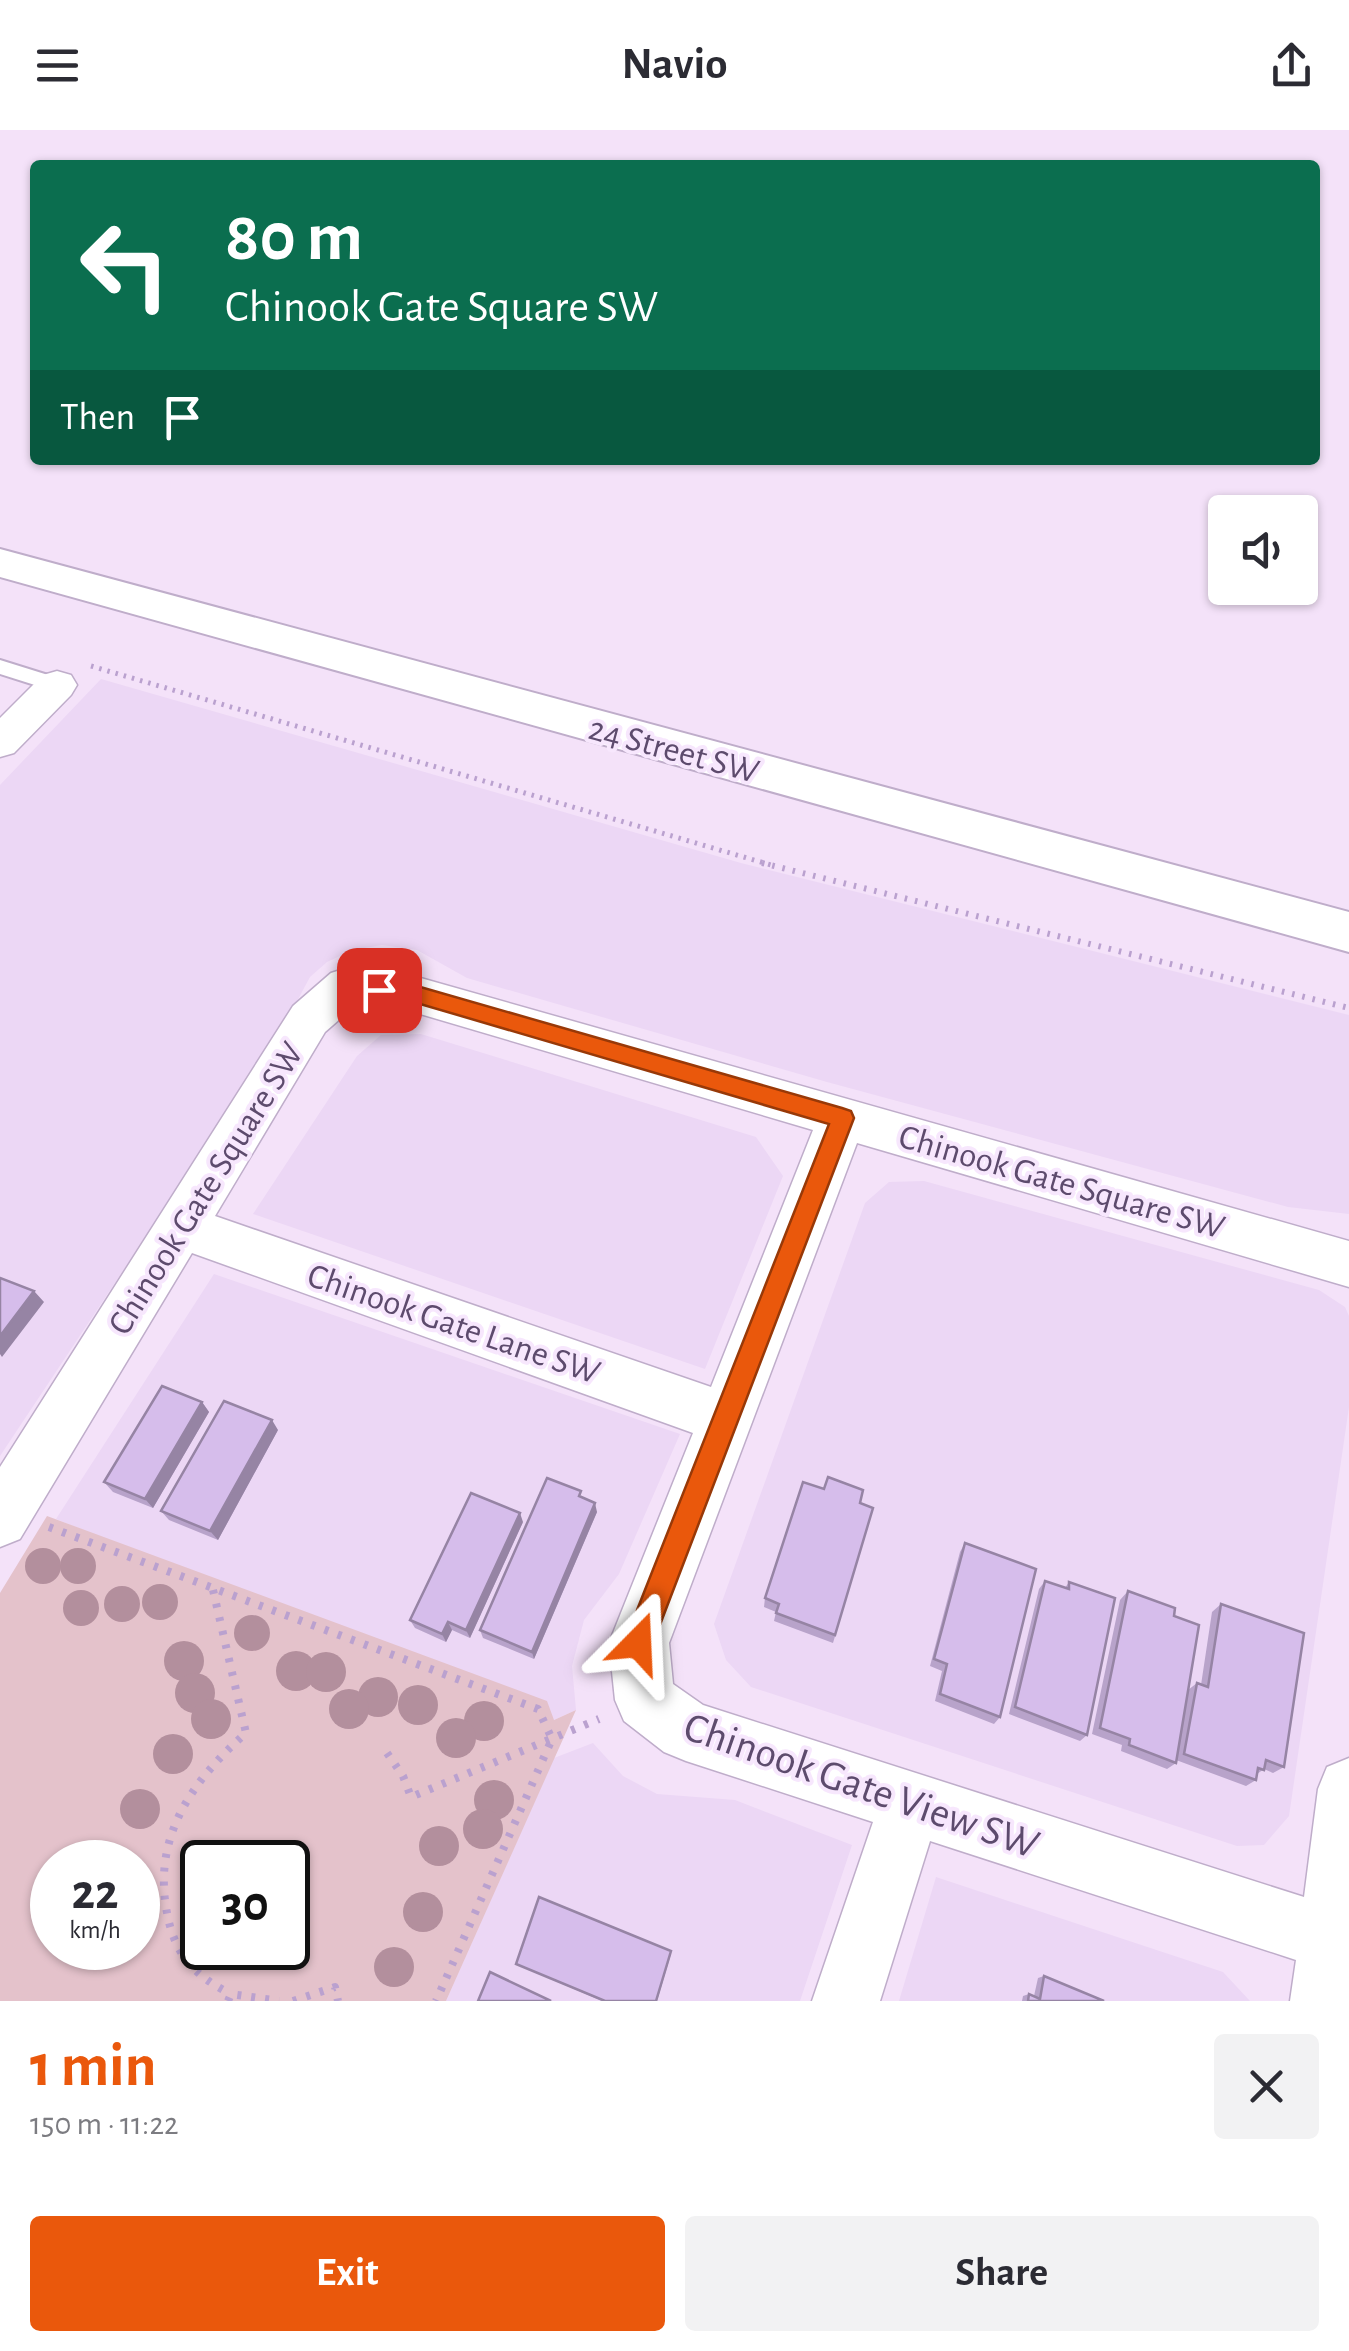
<!DOCTYPE html>
<meta charset="utf-8">
<style>
body{margin:0;font-family:"Alegreya Sans",sans-serif;background:#f2f2f3;color:#2b2b33;height:100vh;display:flex;flex-direction:column;font-size:38px;white-space:nowrap}
*{box-sizing:border-box;margin:0}
p{font-size:32px;color:#7c7c81}
.icon{flex:none;width:55px;height:55px;fill:none;stroke:currentColor;stroke-width:2;stroke-linecap:round;stroke-linejoin:round}
.map{position:relative;height:1871px;overflow:hidden}
.side{display:flex;flex-direction:column;background:#fff;flex:1}
.side>*{flex:none}
.hud{position:absolute;left:30px;top:30px;width:1290px;height:305px;border-radius:10px;box-shadow:0 2px 8px #0004;background:#0b6e4f;color:#fff;overflow:hidden}
.fabs{position:absolute;left:1208px;top:365px;display:grid;gap:20px}
.fabs a{display:grid;place-items:center;width:110px;height:110px;border-radius:10px;background:#fff;box-shadow:0 2px 8px #0004;font-size:50px}
.speed{position:absolute;left:30px;top:1710px;display:flex;gap:20px;font-size:50px;font-weight:700;text-align:center}
.speed>*{display:grid;place-content:center;width:130px;height:130px;border-radius:50%;background:#fff;box-shadow:0 2px 8px #0004;line-height:1}
.speed small{font-size:25px;font-weight:400}
.speed .limit{border:5px solid #111;border-radius:15px;background:#fff;color:#111}
.pin{position:absolute;display:grid;place-items:center;width:85px;height:85px;color:#fff;margin:-42px;border-radius:20px;box-shadow:0 5px 15px #0006}
.me{position:absolute;width:110px;margin:-55px;rotate:21deg;stroke-linejoin:round;filter:drop-shadow(0 0 8px #0008)}
.turn{display:flex;align-items:center;gap:35px;height:210px;padding:0 30px;font-size:45px}
.turn .icon{width:130px;height:130px;stroke-width:2.5}
.turn b{display:block;font-size:70px;line-height:85px}
.then{display:flex;align-items:center;height:95px;padding:0 30px;background:#0003;gap:20px;font-size:38px}
.round{display:grid;place-items:center;flex:none;width:105px;height:105px;border-radius:10px;background:#f2f2f3}
.summary{display:flex;align-items:center;justify-content:space-between;height:170px;padding:0 30px}
h1{font-size:60px;font-weight:600;line-height:75px;color:#ea580c}
.primary-button{display:flex;gap:20px;margin-top:auto;padding:20px 30px}
.primary-button a{flex:1;height:115px;border-radius:10px;background:#ea580c;color:#fff;font-size:40px;font-weight:600;line-height:115px;text-align:center}
.primary-button a+a{background:#f2f2f3;color:#2b2b33}
header{display:flex;justify-content:space-between;align-items:center;height:130px;padding:0 30px;background:#fff;font-size:45px;font-weight:600}
.map>svg:first-child{display:block}
</style>
<header><svg class="icon" aria-label="menu" viewBox="0 0 24 24"><path d="M4 6h16M4 12h16M4 18h16"/></svg>Navio<svg class="icon" aria-label="share" viewBox="0 0 24 24"><path d="M12 15V3M7 8l5-5 5 5M5 13v7h14v-7"/></svg></header>
<div class="map">
<svg width="1349" height="1871" viewBox="0 0 1349 1871">
<rect width="100%" height="100%" fill="#f4e2f9"/>
<path fill="#ecd7f5" d="M101,549L741,733L1349,885V1084L1288,1077L827,952L467,848L417,820L382,815L353,820L327,832L310,847L275,912L0,1326V655Z
M421,904L756,1007L783,1046L705,1239L253,1084L357,926L381,905Z
M924,1051L1319,1160L1345,1177L1349,1186V1277L1289,1686L1264,1715L1237,1716L751,1557L726,1530L714,1494L865,1073L889,1052Z
M214,1144L680,1304L619,1444L584,1490L572,1536L576,1580L554,1590L56,1389Z
M593,1613L623,1646L657,1664L735,1670L852,1715L800,1871H446L554,1628Z
M936,1747L1223,1842L1250,1871H899Z"/>
<path fill="#e4c2cb" fill-rule="evenodd" d="M47,1386L547,1571L554,1590L576,1580L446,1871H0V1463ZM52,1732H138V1818H52ZM202,1732H288V1818H202Z"/>
<g fill="none" stroke-linecap="round" stroke-linejoin="round">
<defs>
<path id="service" d="M0,530L64,550L67,555L57,562L0,544Z"/>
<path id="minor" d="M57,541L71,545L77,555L71,565L14,623L0,627V588L43,545Z
M347,838L410,845L1349,1111V1157L857,1013L669,1513L673,1554L703,1575L1304,1767L1318,1659L1327,1637L1349,1628V1871H1290L1296,1830L930,1711L880,1871H812L873,1692L686,1631L664,1622L624,1591L615,1570L609,1513L693,1303L192,1123L20,1409L0,1417V1337L293,876L331,843ZM356,875L410,881L813,1000L711,1257L215,1086L325,902Z"/>
<path id="tertiary" d="M0,419L1349,782V822L0,447Z"/>
</defs>
<use href="#service" stroke="#bfadca" stroke-width="4"/>
<use href="#minor" stroke="#bfadca" stroke-width="3"/>
<use href="#tertiary" stroke="#bfadca" stroke-width="4"/>
<path stroke="#baa1cf" stroke-width="5" stroke-dasharray="2.5 6" stroke-linecap="butt" d="M91,536L771,735"/>
<path stroke="#baa1cf" stroke-width="6" stroke-dasharray="2.5 8" stroke-linecap="butt" d="M762,733L1349,878"/>
<path stroke="#baa1cf" stroke-width="8" stroke-dasharray="4 10" stroke-linecap="butt" d="M49,1397L538,1579L552,1609L436,1871
M213,1460L246,1603C194,1649 154,1704 166,1777C173,1822 191,1844 231,1864
M387,1623L403,1646L411,1667L599,1589
M228,1871L231,1864L279,1871
M293,1871L335,1857L338,1871"/>
<use href="#service" fill="#fff" fill-rule="evenodd"/>
<use href="#minor" fill="#fff" fill-rule="evenodd"/>
<use href="#tertiary" fill="#fff" fill-rule="evenodd"/>
</g>
<g fill="#b38f9d">
<circle cx="43" cy="1436" r="18"/>
<circle cx="78" cy="1436" r="18"/>
<circle cx="160" cy="1472" r="18"/>
<circle cx="122" cy="1474" r="18"/>
<circle cx="81" cy="1478" r="18"/>
<circle cx="252" cy="1503" r="18"/>
<circle cx="184" cy="1531" r="20"/>
<circle cx="296" cy="1541" r="20"/>
<circle cx="326" cy="1542" r="20"/>
<circle cx="195" cy="1563" r="20"/>
<circle cx="378" cy="1567" r="20"/>
<circle cx="418" cy="1575" r="20"/>
<circle cx="349" cy="1579" r="20"/>
<circle cx="211" cy="1589" r="20"/>
<circle cx="484" cy="1591" r="20"/>
<circle cx="456" cy="1608" r="20"/>
<circle cx="173" cy="1624" r="20"/>
<circle cx="494" cy="1670" r="20"/>
<circle cx="140" cy="1679" r="20"/>
<circle cx="483" cy="1699" r="20"/>
<circle cx="439" cy="1716" r="20"/>
<circle cx="423" cy="1782" r="20"/>
<circle cx="394" cy="1837" r="20"/>
</g>
<path fill="#b8a3ca" d="M202,1272L209,1282L153,1378L113,1362L104,1352Z
M278,1300L218,1410L169,1390L161,1381Z
M582,1368L597,1382L534,1529L483,1508L480,1500Z
M873,1378L833,1513L774,1491L776,1482L764,1477L765,1468Z
M523,1392L470,1508L452,1500L446,1512L415,1498L410,1490Z
M965,1413L1000,1587L994,1594L935,1571L942,1541L930,1536L960,1422Z
M1045,1451L1065,1458L1069,1452L1087,1605L1080,1611L1009,1584L1039,1459Z
M1128,1461L1174,1486L1188,1560L1197,1553L1201,1555L1212,1482L1221,1474L1284,1637L1273,1643L1264,1639L1257,1644L1256,1650L1246,1656L1176,1630V1633L1167,1639L1121,1621L1122,1615L1092,1604L1120,1470Z
M671,1824L657,1871H602L516,1834Z
M1044,1846L1104,1871H1022L1023,1866L1029,1864L1034,1866L1038,1848Z"/>
<path fill="#9684a4" d="M34,1161L44,1172L2,1227L0,1224V1206Z
M202,1272L209,1282L153,1378L145,1369Z
M272,1290L278,1300L218,1410L210,1401Z
M595,1373L597,1382L534,1529L532,1522Z
M520,1383L523,1392L470,1508L466,1500Z
M448,1492L452,1500L446,1512L442,1504Z"/>
<path fill="#d6bdeb" stroke="#9684a4" stroke-width="2.5" d="M0,1148L34,1161L0,1206Z
M162,1256L202,1272L145,1369L104,1352Z
M224,1271L272,1290L210,1401L161,1381Z
M828,1347L863,1360L860,1373L873,1378L835,1505L776,1483L779,1474L765,1468L803,1352L824,1359Z
M547,1348L581,1361L579,1366L595,1373L532,1522L480,1500Z
M471,1363L520,1383L466,1500L448,1492L442,1504L410,1490Z
M965,1413L1036,1439L1000,1587L940,1564L947,1534L934,1529Z
M1045,1451L1069,1459V1452L1115,1468L1087,1605L1015,1577Z
M1128,1461L1175,1478L1174,1486L1199,1495L1176,1633L1129,1615L1130,1609L1100,1598Z
M1221,1474L1304,1503L1284,1637L1266,1630L1264,1640L1258,1638L1256,1650L1184,1624L1197,1553L1208,1557Z
M539,1767L671,1821L656,1871H605L516,1834Z
M490,1842L551,1871H478Z
M1044,1846L1104,1871H1028L1029,1864L1040,1869Z"/>
<path fill="#ea580c" stroke="#983908" stroke-width="2.5" d="M379,851L410,854L842,978L851,981L854,988L653,1513L649,1523L638,1528L628,1523L624,1513L829,994L410,871L371,866L368,860L371,853Z"/>
<g text-anchor="middle" stroke-width="8" stroke-linejoin="round" paint-order="stroke">
<g font-size="35" fill="#5d4b6d" stroke="#f7e7fd">
<text transform="translate(674 619) rotate(15)" y="12">24 Street SW</text>
<text transform="translate(1062 1051) rotate(16)" y="12">Chinook Gate Square SW</text>
<text transform="translate(205 1058) rotate(-58)" y="12">Chinook Gate Square SW</text>
<text transform="translate(454 1193) rotate(19)" y="12">Chinook Gate Lane SW</text>
</g>
<g font-size="42" fill="#5d4b6d" stroke="#f7e7fd">
<text transform="translate(862 1654) rotate(19)" y="15">Chinook Gate View SW</text>
</g>
</g>
</svg>
<div class="fabs">
<a><svg class="icon" aria-label="sound" viewBox="0 0 24 24"><path d="M4 9h4l5-4v14l-5-4H4zM17 9q2 3 0 6"/></svg></a>
</div>
<div class="speed"><div>22<small>km/h</small></div><div class="limit">30</div></div>
<div class="pin" style="left:379px;top:860px;background:#d93025"><svg class="icon" aria-label="arrive" viewBox="0 0 24 24"><path d="M6 21V4h12l-3 4 3 4H6"/></svg></div>
<svg class="me" style="left:638px;top:1513px" viewBox="-20 -20 40 40"><path d="M0-17L14 15 0 8-14 15z" fill="#ea580c" stroke="#fff" stroke-width="4"/></svg>
<div class="hud">
<div class="turn"><svg class="icon" aria-label="left" viewBox="0 0 24 24"><path d="M17 20v-9H6M10 6l-5 5 5 5"/></svg><div><b>80 m</b>Chinook Gate Square SW</div></div>
<div class="then">Then<svg class="icon" aria-label="arrive" viewBox="0 0 24 24"><path d="M6 21V4h12l-3 4 3 4H6"/></svg></div>
</div>
</div>
<section class="side">
<div class="summary"><div><h1>1 min</h1><p>150 m · 11:22</p></div><a class="round"><svg class="icon" aria-label="close" viewBox="0 0 24 24"><path d="M6 6l12 12M18 6L6 18"/></svg></a></div>
<div class="primary-button"><a>Exit</a><a>Share</a></div>
</section>
